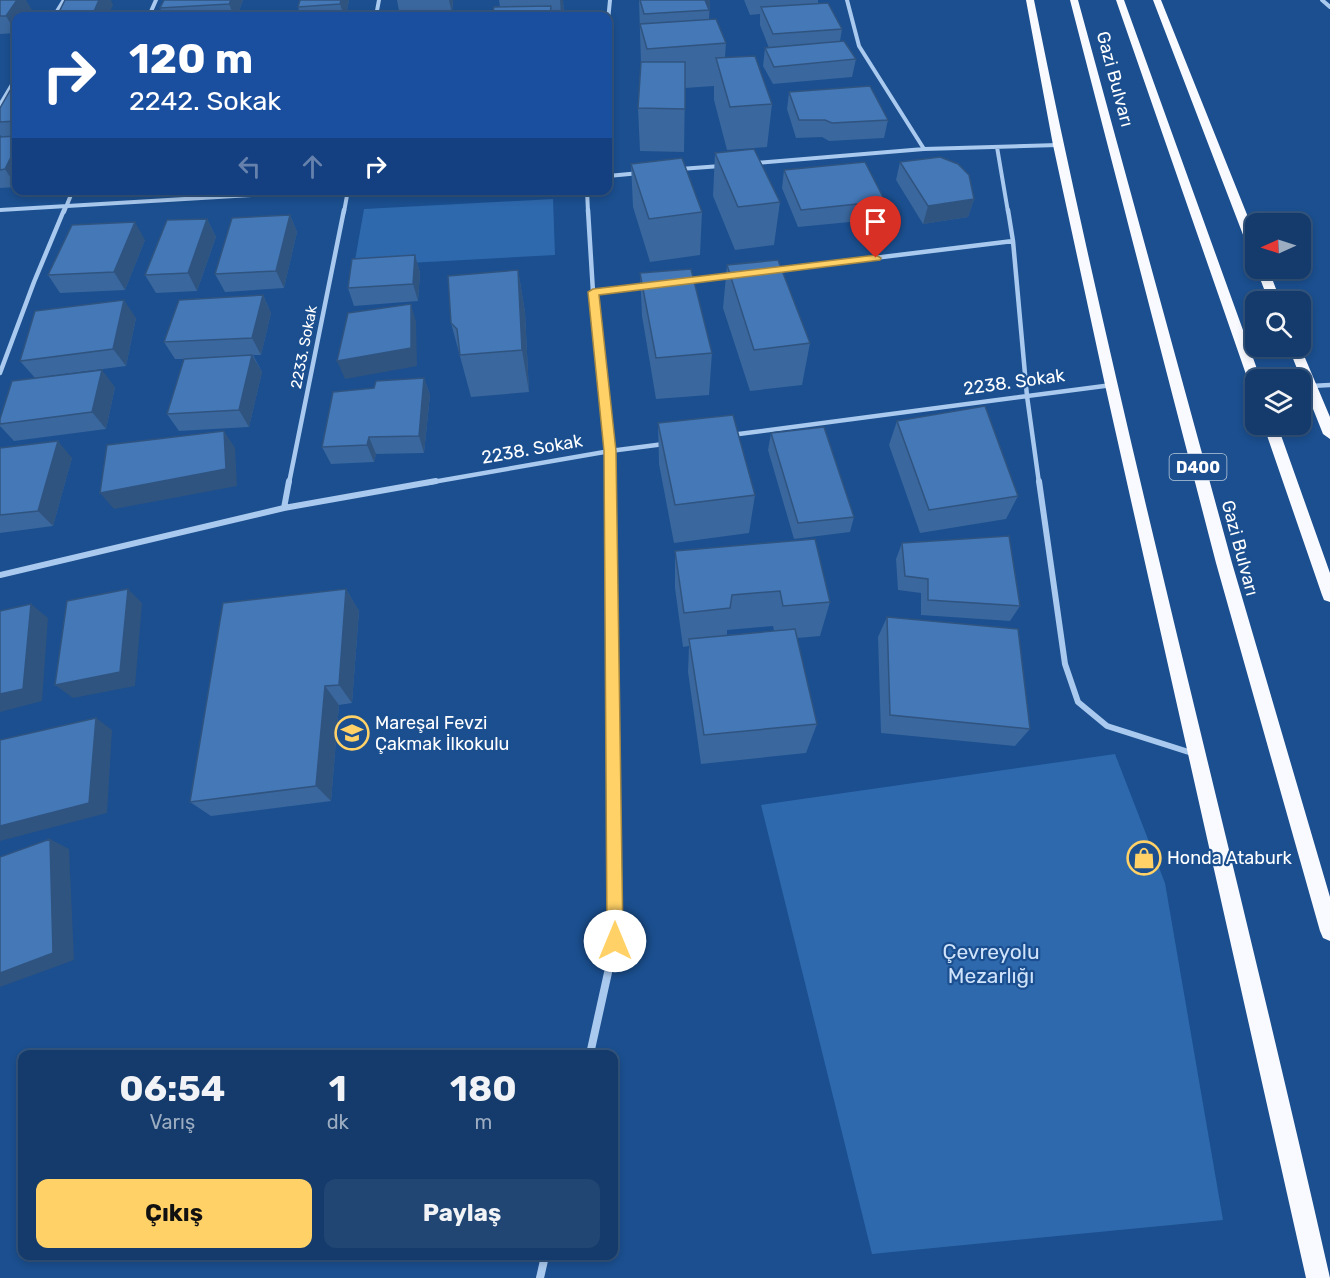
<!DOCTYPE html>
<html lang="tr">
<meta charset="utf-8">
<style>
body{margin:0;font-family:Rubik,sans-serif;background:#214673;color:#f1f3f6;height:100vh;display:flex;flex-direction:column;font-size:22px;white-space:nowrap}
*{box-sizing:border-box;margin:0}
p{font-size:20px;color:#9dadc1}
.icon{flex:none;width:33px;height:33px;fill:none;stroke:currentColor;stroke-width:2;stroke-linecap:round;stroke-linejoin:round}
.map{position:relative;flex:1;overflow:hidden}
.details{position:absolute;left:18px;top:1050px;width:600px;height:210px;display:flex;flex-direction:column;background:#143b6b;border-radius:12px;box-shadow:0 3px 9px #0003,0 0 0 2px #33557e}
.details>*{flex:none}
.hud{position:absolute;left:12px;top:12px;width:600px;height:183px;border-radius:12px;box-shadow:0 3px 9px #0003,0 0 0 2px #33557e;background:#1a4fa0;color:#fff;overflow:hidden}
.needle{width:39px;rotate:267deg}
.buttons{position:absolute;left:1245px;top:213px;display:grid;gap:12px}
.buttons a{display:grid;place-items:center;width:66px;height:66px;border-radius:12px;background:#143b6b;box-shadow:0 3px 9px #0003,0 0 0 2px #33557e;font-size:30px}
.pin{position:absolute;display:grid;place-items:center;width:51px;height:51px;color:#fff;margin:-62px -26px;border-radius:50% 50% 50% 0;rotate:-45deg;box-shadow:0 0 6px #0007}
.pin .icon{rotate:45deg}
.me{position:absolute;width:66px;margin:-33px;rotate:0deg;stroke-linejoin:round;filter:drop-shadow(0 0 4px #0008)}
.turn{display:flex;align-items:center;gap:21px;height:126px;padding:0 18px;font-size:27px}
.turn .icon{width:78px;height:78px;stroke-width:2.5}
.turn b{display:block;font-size:42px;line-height:51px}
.lanes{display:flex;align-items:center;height:57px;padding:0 18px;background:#0003;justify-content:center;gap:30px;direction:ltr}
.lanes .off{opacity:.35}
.eta{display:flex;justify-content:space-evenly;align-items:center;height:102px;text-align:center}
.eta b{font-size:36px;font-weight:700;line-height:42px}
.button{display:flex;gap:12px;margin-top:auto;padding:12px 18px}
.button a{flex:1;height:69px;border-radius:12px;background:#ffd166;color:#111;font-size:24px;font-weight:700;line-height:69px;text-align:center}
.button a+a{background:#214673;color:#f1f3f6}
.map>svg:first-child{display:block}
</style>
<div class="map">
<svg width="1330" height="1278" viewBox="0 0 1330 1278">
<rect width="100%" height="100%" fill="#1b4f8f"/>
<path fill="#2e69ad" d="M553,199L555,255L354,266L364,209Z
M1115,754L1165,883L1223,1220L872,1254L761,805Z"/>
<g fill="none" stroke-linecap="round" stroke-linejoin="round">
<path stroke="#a9c9ee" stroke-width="4" d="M847,0L859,46L924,149
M1322,0L1330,7
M54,16L64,0
M149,16L156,0
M376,16L379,0
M608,21L610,0
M0,105L16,78
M997,147L1008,212
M755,163L924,149L1058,145
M680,169L721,166
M608,176L640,173
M587,190L588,212
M0,210L334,190
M64,212L73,190
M344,212L348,190"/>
<path stroke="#a9c9ee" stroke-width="4.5" d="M588,210L593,292L610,451V483
M1008,210L1013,241L1027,396L1039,483
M776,270L1013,241
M686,281L733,275
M593,292L646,286
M0,373L34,282L64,210
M1311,386L1330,385
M731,435L1112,385
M289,483L344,210
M427,483L610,451L664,444"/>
<path stroke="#a9c9ee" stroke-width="6" d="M610,481L614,831
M1039,481L1065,664L1078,702L1107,726L1195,754
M284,508L289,481
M0,575L284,508L436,481"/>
<path stroke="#a9c9ee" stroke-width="8" d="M590,1054L615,941L614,830
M540,1278L545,1256"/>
<path fill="#f8faff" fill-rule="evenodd" d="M1026,0H1034C1120,429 1234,852 1330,1278H1306L1105,385L1053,145Z
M1070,0H1078L1232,563L1330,897V941L1323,938L1320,931L1216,563Z
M1116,0H1124L1261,380H1256V388L1249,383Z
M1153,0H1161L1256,237V257L1250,253Z
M1256,268H1268L1281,302H1269Z
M1288,346H1300L1330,417V439L1323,434Z
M1263,424H1277L1330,573V602L1324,600L1322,595Z"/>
</g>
<path fill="#3a679d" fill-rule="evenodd" d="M0,0L32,10L27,16H16V33L0,34Z
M164,0H243L237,16H164L160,8Z
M300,0H349L346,16H301L298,7Z
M397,0H453L452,14L400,16Z
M499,0H563L564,16H492L500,7Z
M639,0H710L709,19L726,43L725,57L772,104L767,147L727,150L714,100V86L685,88L684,152L640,151L638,108L641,64Z
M744,0H818V3L842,29L840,41L856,59L852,77L773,84L763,66L765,48H769L760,25V14L750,15Z
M16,80V187L0,188V137H2L0,135V108Z
M789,92L888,120L884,138L829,141L822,137L796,138L787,109Z
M715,153L780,202L774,245L735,250L713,196Z
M900,162L974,199L968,217L923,224L896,180Z
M631,164L702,212L700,255L650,262L633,207Z
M784,170L885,201L881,219L798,227L782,188Z
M290,215L297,232L284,288L225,292L215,274Z
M207,219L216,237L197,291L156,293L145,275Z
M145,240L125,290L60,293L48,275Z
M415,255L420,273L418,301L354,306L348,288Z
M727,265L810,343L802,385L750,391L723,308Z
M518,270L525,312L529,392L471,397L451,323Z
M640,273L712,353L709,395L656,399L642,316Z
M263,295L271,313L261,355H253L262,372L249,427L179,431L167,414L184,359H175L164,342Z
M136,318L126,366L49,376L115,387L106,429L14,441L0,426V419L35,378L20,361Z
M424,378L430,395L424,453L376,454L374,462L331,464L322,447L374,388Z
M897,421L1018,496L1006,519L920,533L889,445Z
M658,423L755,495L749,533L674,543L659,464Z
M771,433L854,517L850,532L794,539L768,450Z
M0,448L72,458L53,526L0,533Z
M902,543L1020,606L1010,621L921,615V593L898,590L896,559Z
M675,551L830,602L820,636L797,638L817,724L806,753L701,764L688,672L689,646L683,647L675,588ZM773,626L774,631L727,635V630Z
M346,589L359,611L352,703L339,705L331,801L211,816L190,802Z
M887,617L1030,729L1015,746L881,733L878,637Z"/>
<path fill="#305480" d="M17,0H26L32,10L27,16H16V33L6,16Z
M99,0H111L113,5L108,16H92Z
M231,0H243L237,16H234L229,4Z
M341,0H349L346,16H344L340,4Z
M449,0H453L452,14Z
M560,0H563L564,16H561Z
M651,0H710L709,24V10Z
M16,147V186L5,169Z
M974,199L968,217L923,224L928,206Z
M290,215L297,232L284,288L276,271Z
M207,219L216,237L197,291L188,273Z
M135,222L145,240L125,290L114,272Z
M415,255L420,273L418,301L413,284Z
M518,270L525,312L529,392L522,350Z
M263,295L271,313L261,355L252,338Z
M124,300L136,318L126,366L113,349Z
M411,304L416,322L417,366L345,379L337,361Z
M252,355L262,372L249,427L239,410Z
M102,370L115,387L106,429L92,412Z
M424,378L430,395L424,453L419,436Z
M224,431L235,448L237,486L114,509L100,493Z
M369,437L376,454L374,462L367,445Z
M58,441L72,458L53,526L38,511Z
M128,589L142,603L135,686L73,698L55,685Z
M346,589L359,611L352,703L339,685Z
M31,604L48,618L42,701L0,712V694Z
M325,686L339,705L331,801L316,786Z
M96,718L112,730L107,813L0,841V826Z
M50,839L69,849L74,960L0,987V973Z"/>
<path fill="#4478b7" stroke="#305480" stroke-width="1.5" d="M0,0H17L6,16H0Z
M65,0H99L92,16H57Z
M164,0H231L229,4L160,8Z
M300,0H341L340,4L298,7Z
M640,0H705L709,10L644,14Z
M828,3L842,29L773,34L761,7Z
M551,6L550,16H492L494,7Z
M716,19L726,43L647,49L640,24Z
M844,41L856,59L774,67L765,48Z
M755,56L772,104L730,107L716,58Z
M641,62H685V109L638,108Z
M16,80V121L0,122V108Z
M870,86L888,120L832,123L825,120H799L789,92Z
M16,136V147L5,169L0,170V137Z
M754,149L780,202L738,207L715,153Z
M940,157L958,164L969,175L974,199L928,206L900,162Z
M682,158L702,212L649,219L631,164Z
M865,162L885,201L801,210L784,170Z
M290,215L276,271L215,274L232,218Z
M207,219L188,273L145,275L167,220Z
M135,222L114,272L48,275L72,225Z
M415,255L413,284L348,288L352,259Z
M778,260L810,343L754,350L727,265Z
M691,269L712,353L656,358L640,273Z
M518,270L522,350L460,355L457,329L451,323L448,276Z
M263,295L252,338L164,342L179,300Z
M124,300L113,349L20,361L35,311Z
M411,304V348L337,361L348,313Z
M252,355L239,410L167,414L184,359Z
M102,370L92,412L0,424V419L12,381Z
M424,378L419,436L369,437L367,445L322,447L333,392L374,388L376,381Z
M985,406L1018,496L929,510L897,421Z
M733,415L755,495L675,505L658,423Z
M824,427L854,517L798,523L771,433Z
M224,431L226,469L100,493L107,445Z
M58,441L38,511L0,515V448Z
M1009,536L1020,606L928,600V579L905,576L902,543Z
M815,539L830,602L783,606L780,591L732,595L730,608L684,613L675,551Z
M128,589L120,672L55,685L67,601Z
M346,589L339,685L325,686L316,786L190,802L223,603Z
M31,604L23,689L0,694V611Z
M887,617L1018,629L1030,729L890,715Z
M795,629L817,724L704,735L689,639Z
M96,718L89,803L0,826V740Z
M50,839L53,953L0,973V857Z"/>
<path fill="#ffd166" stroke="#a68842" stroke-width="1.5" d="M876,255L881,258L880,260L599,295L616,451L623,941L621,947L615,949L609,947L607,941L604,451L588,292L593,289Z"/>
<defs>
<symbol id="school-ring" viewBox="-11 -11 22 22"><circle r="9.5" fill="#1b4f8f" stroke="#ffd166" stroke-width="1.5"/><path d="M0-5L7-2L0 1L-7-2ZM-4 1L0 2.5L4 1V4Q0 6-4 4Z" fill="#ffd166"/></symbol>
<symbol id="shop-ring" viewBox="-11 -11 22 22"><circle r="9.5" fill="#1b4f8f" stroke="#ffd166" stroke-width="1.5"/><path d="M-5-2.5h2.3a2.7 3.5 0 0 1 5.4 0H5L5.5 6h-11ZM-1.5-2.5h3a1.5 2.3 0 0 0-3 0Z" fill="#ffd166"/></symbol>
</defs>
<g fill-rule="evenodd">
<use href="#school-ring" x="333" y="714" width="38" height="38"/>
<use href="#shop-ring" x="1125" y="839" width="38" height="38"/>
</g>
<g text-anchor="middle" stroke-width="4.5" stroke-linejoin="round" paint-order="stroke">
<g font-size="15" fill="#fff" stroke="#1b4f8f">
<text transform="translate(304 347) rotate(-79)" y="5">2233. Sokak</text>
</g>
<rect fill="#1b4f8f" stroke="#bbcadd" stroke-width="1.5" x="1169.5" y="454" width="57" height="26" rx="4.5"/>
<g font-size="16" font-weight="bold" fill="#fff">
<text x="1198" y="473">D400</text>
</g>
<g font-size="18" fill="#fff" stroke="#1b4f8f">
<text transform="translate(1115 79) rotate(75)" y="6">Gazi Bulvarı</text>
<text transform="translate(1014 382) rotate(-8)" y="6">2238. Sokak</text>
<text transform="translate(532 449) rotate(-10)" y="6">2238. Sokak</text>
<text transform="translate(1240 548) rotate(75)" y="6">Gazi Bulvarı</text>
</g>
<g font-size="18" fill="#fff" stroke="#1b4f8f" text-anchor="start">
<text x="375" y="729">Mareşal Fevzi<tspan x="375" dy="21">Çakmak İlkokulu</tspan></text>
<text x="1167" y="864">Honda Ataburk</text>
</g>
<g font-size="21" fill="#cfe3fa" stroke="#1b4f8f">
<text x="991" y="959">Çevreyolu<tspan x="991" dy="24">Mezarlığı</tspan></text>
</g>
</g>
</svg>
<div class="buttons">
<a><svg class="needle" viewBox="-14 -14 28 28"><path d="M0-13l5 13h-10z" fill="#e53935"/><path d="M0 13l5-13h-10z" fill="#9dadc1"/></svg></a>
<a><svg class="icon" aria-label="search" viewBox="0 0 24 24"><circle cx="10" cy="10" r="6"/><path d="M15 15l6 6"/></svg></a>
<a><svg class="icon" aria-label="layers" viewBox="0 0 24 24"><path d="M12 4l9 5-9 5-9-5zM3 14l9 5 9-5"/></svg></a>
</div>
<div class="pin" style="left:876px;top:258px;background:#d93025"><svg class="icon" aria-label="arrive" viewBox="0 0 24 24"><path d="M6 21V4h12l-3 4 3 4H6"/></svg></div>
<svg class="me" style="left:615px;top:941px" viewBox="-20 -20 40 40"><circle r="19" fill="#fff"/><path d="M0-13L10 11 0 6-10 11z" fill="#ffd166"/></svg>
<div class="hud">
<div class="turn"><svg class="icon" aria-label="right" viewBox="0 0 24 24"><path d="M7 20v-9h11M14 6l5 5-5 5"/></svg><div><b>120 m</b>2242. Sokak</div></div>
<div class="lanes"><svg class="icon off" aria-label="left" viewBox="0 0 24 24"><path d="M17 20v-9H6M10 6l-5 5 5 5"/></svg><svg class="icon off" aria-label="ahead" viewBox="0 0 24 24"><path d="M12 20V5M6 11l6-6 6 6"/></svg><svg class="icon" aria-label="right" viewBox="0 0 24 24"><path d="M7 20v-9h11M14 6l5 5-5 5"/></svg></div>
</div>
<section class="details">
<div class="eta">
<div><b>06:54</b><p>Varış</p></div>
<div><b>1</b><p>dk</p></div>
<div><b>180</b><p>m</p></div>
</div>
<div class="button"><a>Çıkış</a><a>Paylaş</a></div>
</section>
</div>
